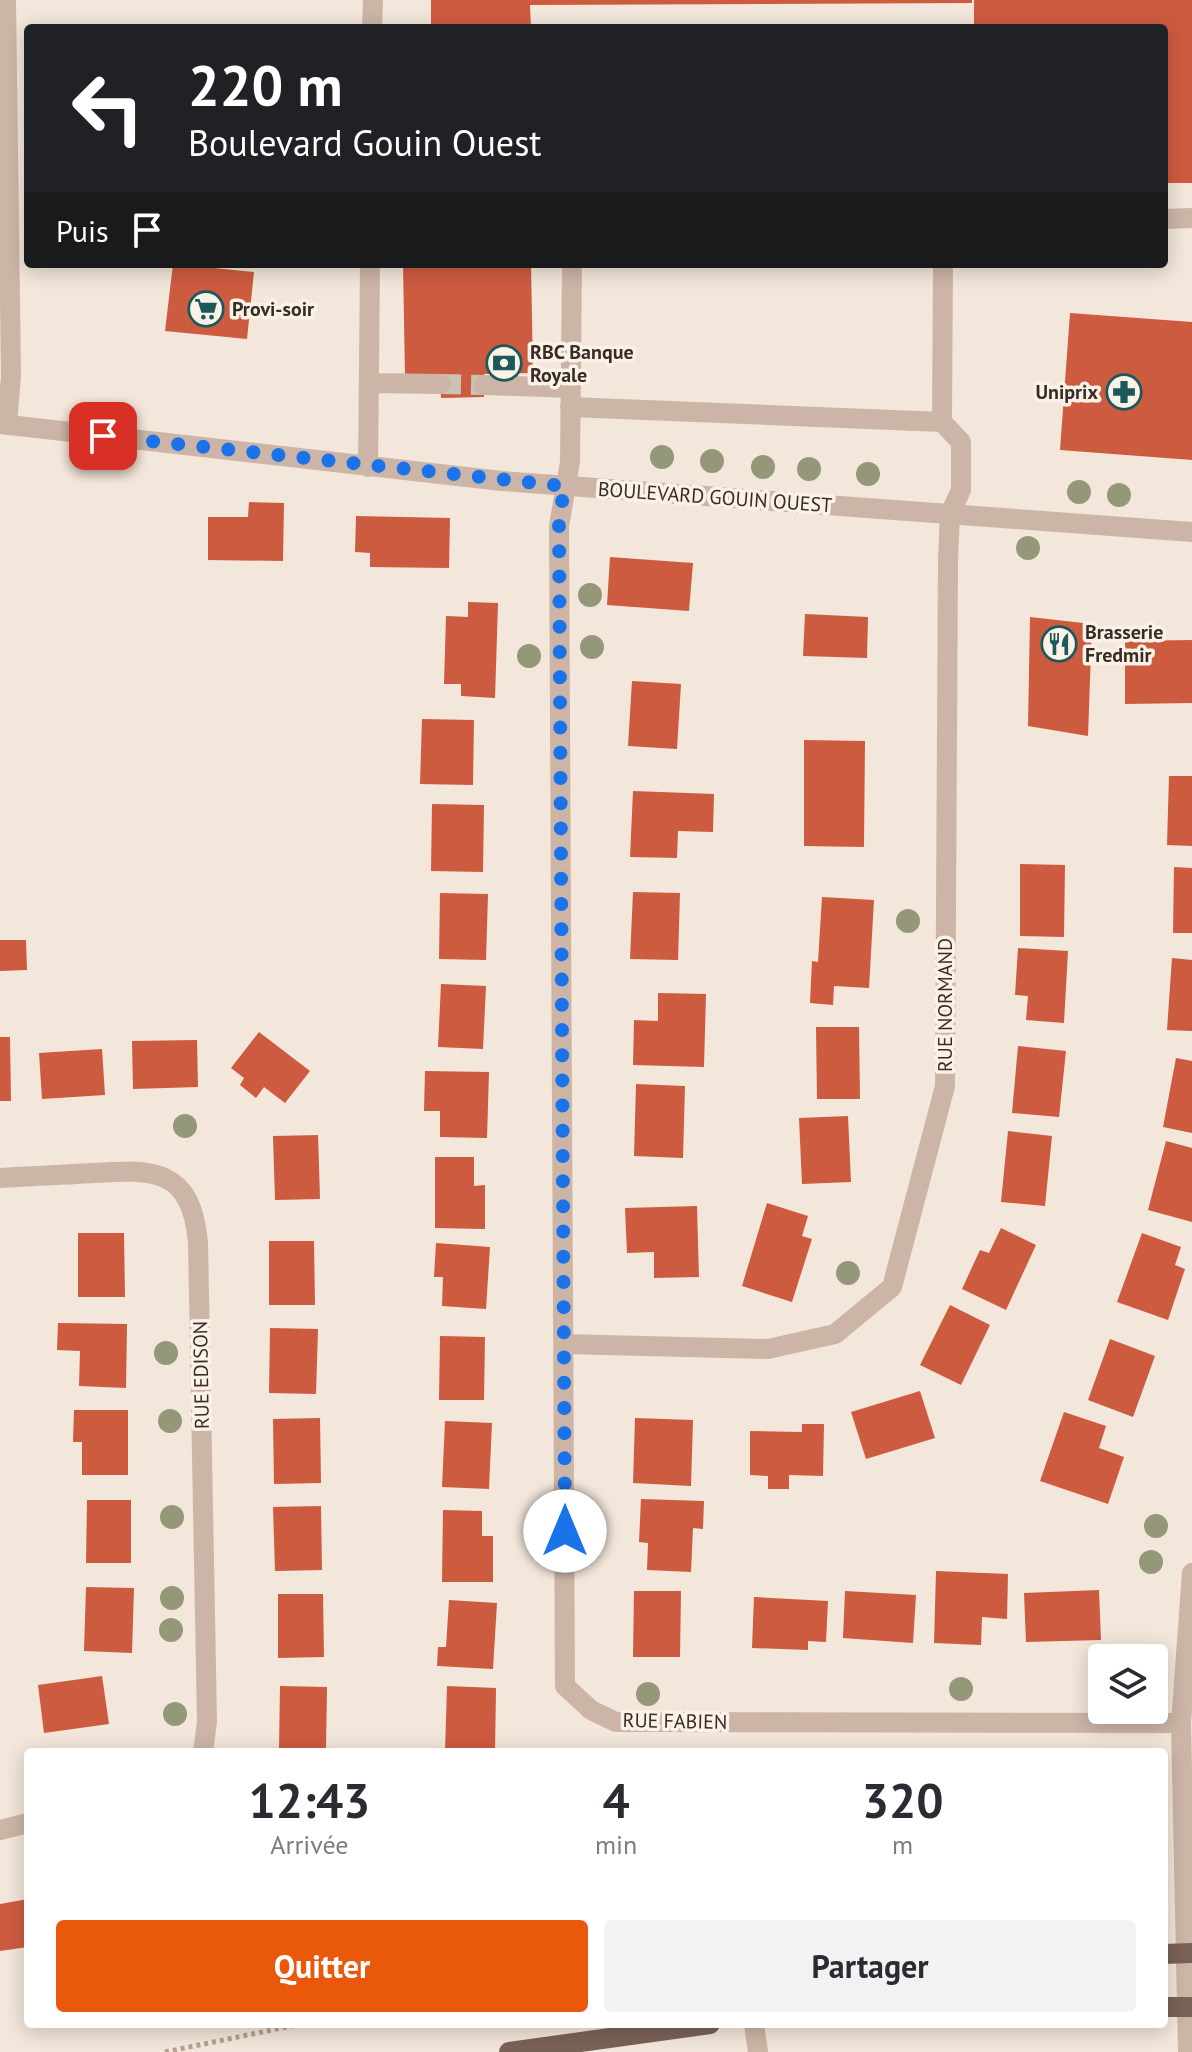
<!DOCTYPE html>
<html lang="fr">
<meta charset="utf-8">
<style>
body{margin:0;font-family:"PT Sans",sans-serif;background:#f2f2f3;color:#2b2b33;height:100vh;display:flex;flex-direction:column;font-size:30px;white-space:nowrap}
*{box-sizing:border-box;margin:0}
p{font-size:26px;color:#7c7c81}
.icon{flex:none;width:44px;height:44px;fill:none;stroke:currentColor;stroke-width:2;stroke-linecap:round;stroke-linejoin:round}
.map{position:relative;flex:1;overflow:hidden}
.side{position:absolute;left:24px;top:1748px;width:1144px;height:280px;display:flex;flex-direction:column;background:#fff;border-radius:8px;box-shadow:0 4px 20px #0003}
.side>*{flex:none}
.banner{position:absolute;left:24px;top:24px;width:1144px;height:244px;border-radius:8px;box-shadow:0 4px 20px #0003;background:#202124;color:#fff;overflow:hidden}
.buttons{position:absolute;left:1088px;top:1644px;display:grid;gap:16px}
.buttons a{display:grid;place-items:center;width:80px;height:80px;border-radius:8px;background:#fff;box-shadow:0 4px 20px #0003;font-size:40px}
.pin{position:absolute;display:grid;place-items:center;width:68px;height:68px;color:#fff;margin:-34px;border-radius:16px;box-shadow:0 4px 12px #0006}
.me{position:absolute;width:88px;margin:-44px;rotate:0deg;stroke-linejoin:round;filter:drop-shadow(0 0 6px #0008)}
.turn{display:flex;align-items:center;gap:28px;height:168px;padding:0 32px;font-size:36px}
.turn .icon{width:104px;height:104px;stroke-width:2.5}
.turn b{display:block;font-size:56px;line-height:68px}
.then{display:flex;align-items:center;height:76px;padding:0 32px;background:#0003;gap:16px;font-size:30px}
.eta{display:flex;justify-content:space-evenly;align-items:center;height:136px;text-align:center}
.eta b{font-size:48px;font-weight:600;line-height:56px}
.cta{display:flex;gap:16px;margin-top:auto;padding:16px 32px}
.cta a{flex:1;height:92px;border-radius:8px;background:#ea580c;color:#fff;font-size:32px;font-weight:600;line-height:92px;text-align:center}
.cta a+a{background:#f2f2f3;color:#2b2b33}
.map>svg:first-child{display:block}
</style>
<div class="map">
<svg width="1192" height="2052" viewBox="0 0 1192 2052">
<rect width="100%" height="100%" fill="#f3e6da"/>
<path fill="#cd5b3f" d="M431,0H972V3L530,5L531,28H431Z
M974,0H1192V183H1164V28H974Z
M173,264L254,272L247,339L165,331Z
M403,264H531L533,373L484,374V397L441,398L440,375L405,376Z
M1070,313L1192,322V460L1060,450Z
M249,502L284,503L283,561L208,560V517H248Z
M356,516L450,518L449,568L370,567V553L355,552Z
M610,557L693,563L689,611L607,605Z
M468,602L498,603L495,698L461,696V684H444L446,616L468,617Z
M805,614L868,617L867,658L803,656Z
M1030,617L1092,624L1088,736L1028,726Z
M1192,640V703L1125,704V641Z
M632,681L681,684L677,749L628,746Z
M422,719L474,720L473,785L420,784Z
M804,740L865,741L864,847L804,846Z
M1169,776H1192V846L1167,845Z
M633,791L714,794L713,832L678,831L677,858L630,857Z
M432,804L484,805L483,872L431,871Z
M1020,864L1065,865L1064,937L1020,936Z
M1174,867L1192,868V933H1173Z
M633,892L680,893L678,960L630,959Z
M440,893L488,894L486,960L439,959Z
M822,897L874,900L869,988L834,986L833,1005L810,1003L812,961L818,962Z
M0,940H26L27,970L0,971Z
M1018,948L1068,951L1064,1023L1026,1020L1028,996L1015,995Z
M1172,958L1192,960V1031L1167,1030Z
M441,984L486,986L483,1049L438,1047Z
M658,993L706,994L704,1067L633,1065L634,1020L658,1021Z
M816,1027H859L860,1099H817Z
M259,1032L310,1071L285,1103L264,1087L256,1098L240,1085L244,1078L231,1068Z
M0,1037H10L11,1101H0Z
M197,1040L198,1087L133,1089L132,1041Z
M1018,1046L1066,1051L1059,1117L1012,1113Z
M102,1049L105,1095L42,1099L39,1053Z
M1176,1058L1192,1061V1133L1163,1127Z
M425,1071L489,1072L487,1138L440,1137V1111H424Z
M636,1084L685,1086L683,1158L634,1156Z
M848,1116L851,1182L802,1184L799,1118Z
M1008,1131L1052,1136L1045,1206L1001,1202Z
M318,1135L320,1199L275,1200L273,1136Z
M1166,1141L1192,1148V1222L1148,1210Z
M435,1157H474V1186L485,1185V1229L435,1228Z
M767,1203L808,1216L802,1236L812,1239L792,1302L742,1286Z
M697,1206L699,1277L654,1278V1252L627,1253L625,1208Z
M1001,1228L1036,1245L1006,1310L962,1289L980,1250L989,1253Z
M78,1233H124L125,1297H78Z
M1142,1233L1181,1247L1175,1265L1185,1269L1168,1320L1117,1302Z
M269,1241H314L315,1305H269Z
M436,1243L490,1247L486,1309L442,1306L443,1277H434Z
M950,1305L990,1325L961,1385L920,1365Z
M58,1323L127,1324L126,1388L79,1386L80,1351L57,1350Z
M270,1328L318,1329L316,1394L269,1393Z
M440,1336L485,1337L484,1400H439Z
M1110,1339L1155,1356L1133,1417L1088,1400Z
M920,1391L935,1438L866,1459L851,1412Z
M74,1410H128V1475H82V1442H73Z
M1064,1412L1106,1426L1099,1448L1124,1457L1108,1504L1040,1481Z
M320,1418L321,1483L274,1484L273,1419Z
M635,1418L693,1420L691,1486L633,1483Z
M445,1421L492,1423L489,1489L442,1487Z
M802,1424H824L823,1476L789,1475V1489H768V1476L750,1475V1431L802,1432Z
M641,1499L704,1501L703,1529L693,1528L691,1572L647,1570L648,1543L639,1542Z
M87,1500H131V1563H86Z
M321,1506L322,1570L275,1571L273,1507Z
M443,1510L482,1511V1536H493V1582H442Z
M936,1571L1008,1574L1007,1619L982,1617L981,1645L934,1643Z
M86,1587L134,1588L132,1653L84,1651Z
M1099,1590L1101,1640L1026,1642L1024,1593Z
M634,1591H681L680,1657H633Z
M845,1591L916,1595L913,1643L843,1638Z
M278,1594H323L324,1657L278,1658Z
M754,1597L828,1601L826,1642L808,1641V1650L752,1648Z
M449,1600L497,1603L493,1669L437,1666L438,1647H446Z
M102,1676L109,1724L44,1733L38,1685Z
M280,1686L327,1687L326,1749L279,1748Z
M447,1686L496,1688L495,1752H445Z
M28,1899V1947L0,1951V1904Z"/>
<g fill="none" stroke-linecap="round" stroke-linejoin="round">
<path stroke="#cdc1b6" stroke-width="20" stroke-dasharray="20 10" stroke-linecap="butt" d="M441,384L484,385"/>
<path stroke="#b89f90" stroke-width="5" stroke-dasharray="4 4" stroke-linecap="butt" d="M165,2052L301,2024"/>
<path stroke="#ccb5a6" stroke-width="20" d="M6,0L11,376L7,425
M372,28L373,0
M1164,219L1192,218
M572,264L570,462L559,526L565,1686L591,1710L616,1722L1181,1723
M371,383L441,384
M484,385L571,388
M570,407L942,422
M0,424L502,481L1192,532
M368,467L370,264
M0,1178C31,1176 62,1175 93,1173C155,1169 191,1169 198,1242L207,1722L203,1752
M564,1344L768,1349L835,1334L892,1287L945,1086L948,560L950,514L961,490V442L942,422L943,264
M0,1830L28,1823
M754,2024L758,2052
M1188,2052L1181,1723L1192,1573"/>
<path stroke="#7a6157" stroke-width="20" d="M1164,1954L1192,1953
M1164,2007H1192
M509,2052L710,2024"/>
</g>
<g fill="#959779">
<circle cx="662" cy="457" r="12"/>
<circle cx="712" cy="461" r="12"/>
<circle cx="763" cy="467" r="12"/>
<circle cx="809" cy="469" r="12"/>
<circle cx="868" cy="474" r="12"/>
<circle cx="1079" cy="492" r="12"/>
<circle cx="1119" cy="495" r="12"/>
<circle cx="1028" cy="548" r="12"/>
<circle cx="590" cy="595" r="12"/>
<circle cx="592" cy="647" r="12"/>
<circle cx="529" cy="656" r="12"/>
<circle cx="908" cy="921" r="12"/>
<circle cx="185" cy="1126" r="12"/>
<circle cx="848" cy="1273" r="12"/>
<circle cx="166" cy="1353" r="12"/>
<circle cx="170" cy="1421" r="12"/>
<circle cx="172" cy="1517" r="12"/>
<circle cx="1156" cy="1526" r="12"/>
<circle cx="1151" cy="1562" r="12"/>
<circle cx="172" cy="1598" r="12"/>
<circle cx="171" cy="1630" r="12"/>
<circle cx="961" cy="1689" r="12"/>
<circle cx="648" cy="1694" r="12"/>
<circle cx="175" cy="1714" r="12"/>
</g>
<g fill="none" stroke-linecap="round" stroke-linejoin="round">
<path stroke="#1a73e8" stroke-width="14" stroke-dasharray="0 25.2" d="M103,436L564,486L559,526L565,1531"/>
</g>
<defs>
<symbol id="supermarket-ring" viewBox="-11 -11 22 22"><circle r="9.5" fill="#faf1e7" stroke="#1a5a5b" stroke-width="1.5"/><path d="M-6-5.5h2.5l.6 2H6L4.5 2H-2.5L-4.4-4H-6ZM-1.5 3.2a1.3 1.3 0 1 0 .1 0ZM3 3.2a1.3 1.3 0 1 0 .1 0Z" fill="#1a5a5b"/></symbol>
<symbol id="bank-ring" viewBox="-11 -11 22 22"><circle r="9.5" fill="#faf1e7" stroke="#1a5a5b" stroke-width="1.5"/><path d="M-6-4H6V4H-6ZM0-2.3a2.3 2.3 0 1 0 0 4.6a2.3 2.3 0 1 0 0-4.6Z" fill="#1a5a5b"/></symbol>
<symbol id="pharmacy-ring" viewBox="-11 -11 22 22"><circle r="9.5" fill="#faf1e7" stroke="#1a5a5b" stroke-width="1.5"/><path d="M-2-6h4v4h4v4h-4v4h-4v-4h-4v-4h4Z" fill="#1a5a5b"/></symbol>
<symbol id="restaurant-ring" viewBox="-11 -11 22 22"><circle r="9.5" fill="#faf1e7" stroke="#1a5a5b" stroke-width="1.5"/><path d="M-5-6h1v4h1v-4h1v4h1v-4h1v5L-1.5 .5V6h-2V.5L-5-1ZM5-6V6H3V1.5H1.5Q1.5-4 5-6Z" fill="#1a5a5b"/></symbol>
</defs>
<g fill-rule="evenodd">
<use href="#supermarket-ring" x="186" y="289" width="40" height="40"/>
<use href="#bank-ring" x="484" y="343" width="40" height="40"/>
<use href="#pharmacy-ring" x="1104" y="372" width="40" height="40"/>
<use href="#restaurant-ring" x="1039" y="624" width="40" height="40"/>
</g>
<g text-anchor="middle" stroke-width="7" stroke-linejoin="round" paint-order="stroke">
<g font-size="20" font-weight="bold" fill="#372c27" stroke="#faf1e7" text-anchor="start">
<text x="232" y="316">Provi-soir</text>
<text x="530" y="359">RBC Banque<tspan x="530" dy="23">Royale</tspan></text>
<text x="1098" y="399" text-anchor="end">Uniprix</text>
<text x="1085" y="639">Brasserie<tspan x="1085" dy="23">Fredmir</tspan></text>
</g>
<g font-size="20" fill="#372c27" stroke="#faf1e7">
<text transform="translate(715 497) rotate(4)" y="7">BOULEVARD GOUIN OUEST</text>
<text transform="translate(945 1005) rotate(-90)" y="7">RUE NORMAND</text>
<text transform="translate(201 1375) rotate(-91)" y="7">RUE EDISON</text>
<text transform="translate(675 1721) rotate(1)" y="7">RUE FABIEN</text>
</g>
</g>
</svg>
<div class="buttons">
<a><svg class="icon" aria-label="layers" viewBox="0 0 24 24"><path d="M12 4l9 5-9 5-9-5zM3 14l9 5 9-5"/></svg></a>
</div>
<div class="pin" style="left:103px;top:436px;background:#d93025"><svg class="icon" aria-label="arrive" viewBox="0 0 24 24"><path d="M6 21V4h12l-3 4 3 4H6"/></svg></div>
<svg class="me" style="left:565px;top:1531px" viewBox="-20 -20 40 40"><circle r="19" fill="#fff"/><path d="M0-13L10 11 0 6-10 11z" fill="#1a73e8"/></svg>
<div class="banner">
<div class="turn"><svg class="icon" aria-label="left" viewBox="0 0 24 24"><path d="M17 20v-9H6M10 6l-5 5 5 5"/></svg><div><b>220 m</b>Boulevard Gouin Ouest</div></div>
<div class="then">Puis<svg class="icon" aria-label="arrive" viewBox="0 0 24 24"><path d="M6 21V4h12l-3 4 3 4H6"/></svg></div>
</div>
<section class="side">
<div class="eta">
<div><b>12:43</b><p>Arrivée</p></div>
<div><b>4</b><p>min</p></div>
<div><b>320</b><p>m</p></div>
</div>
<div class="cta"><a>Quitter</a><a>Partager</a></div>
</section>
</div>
